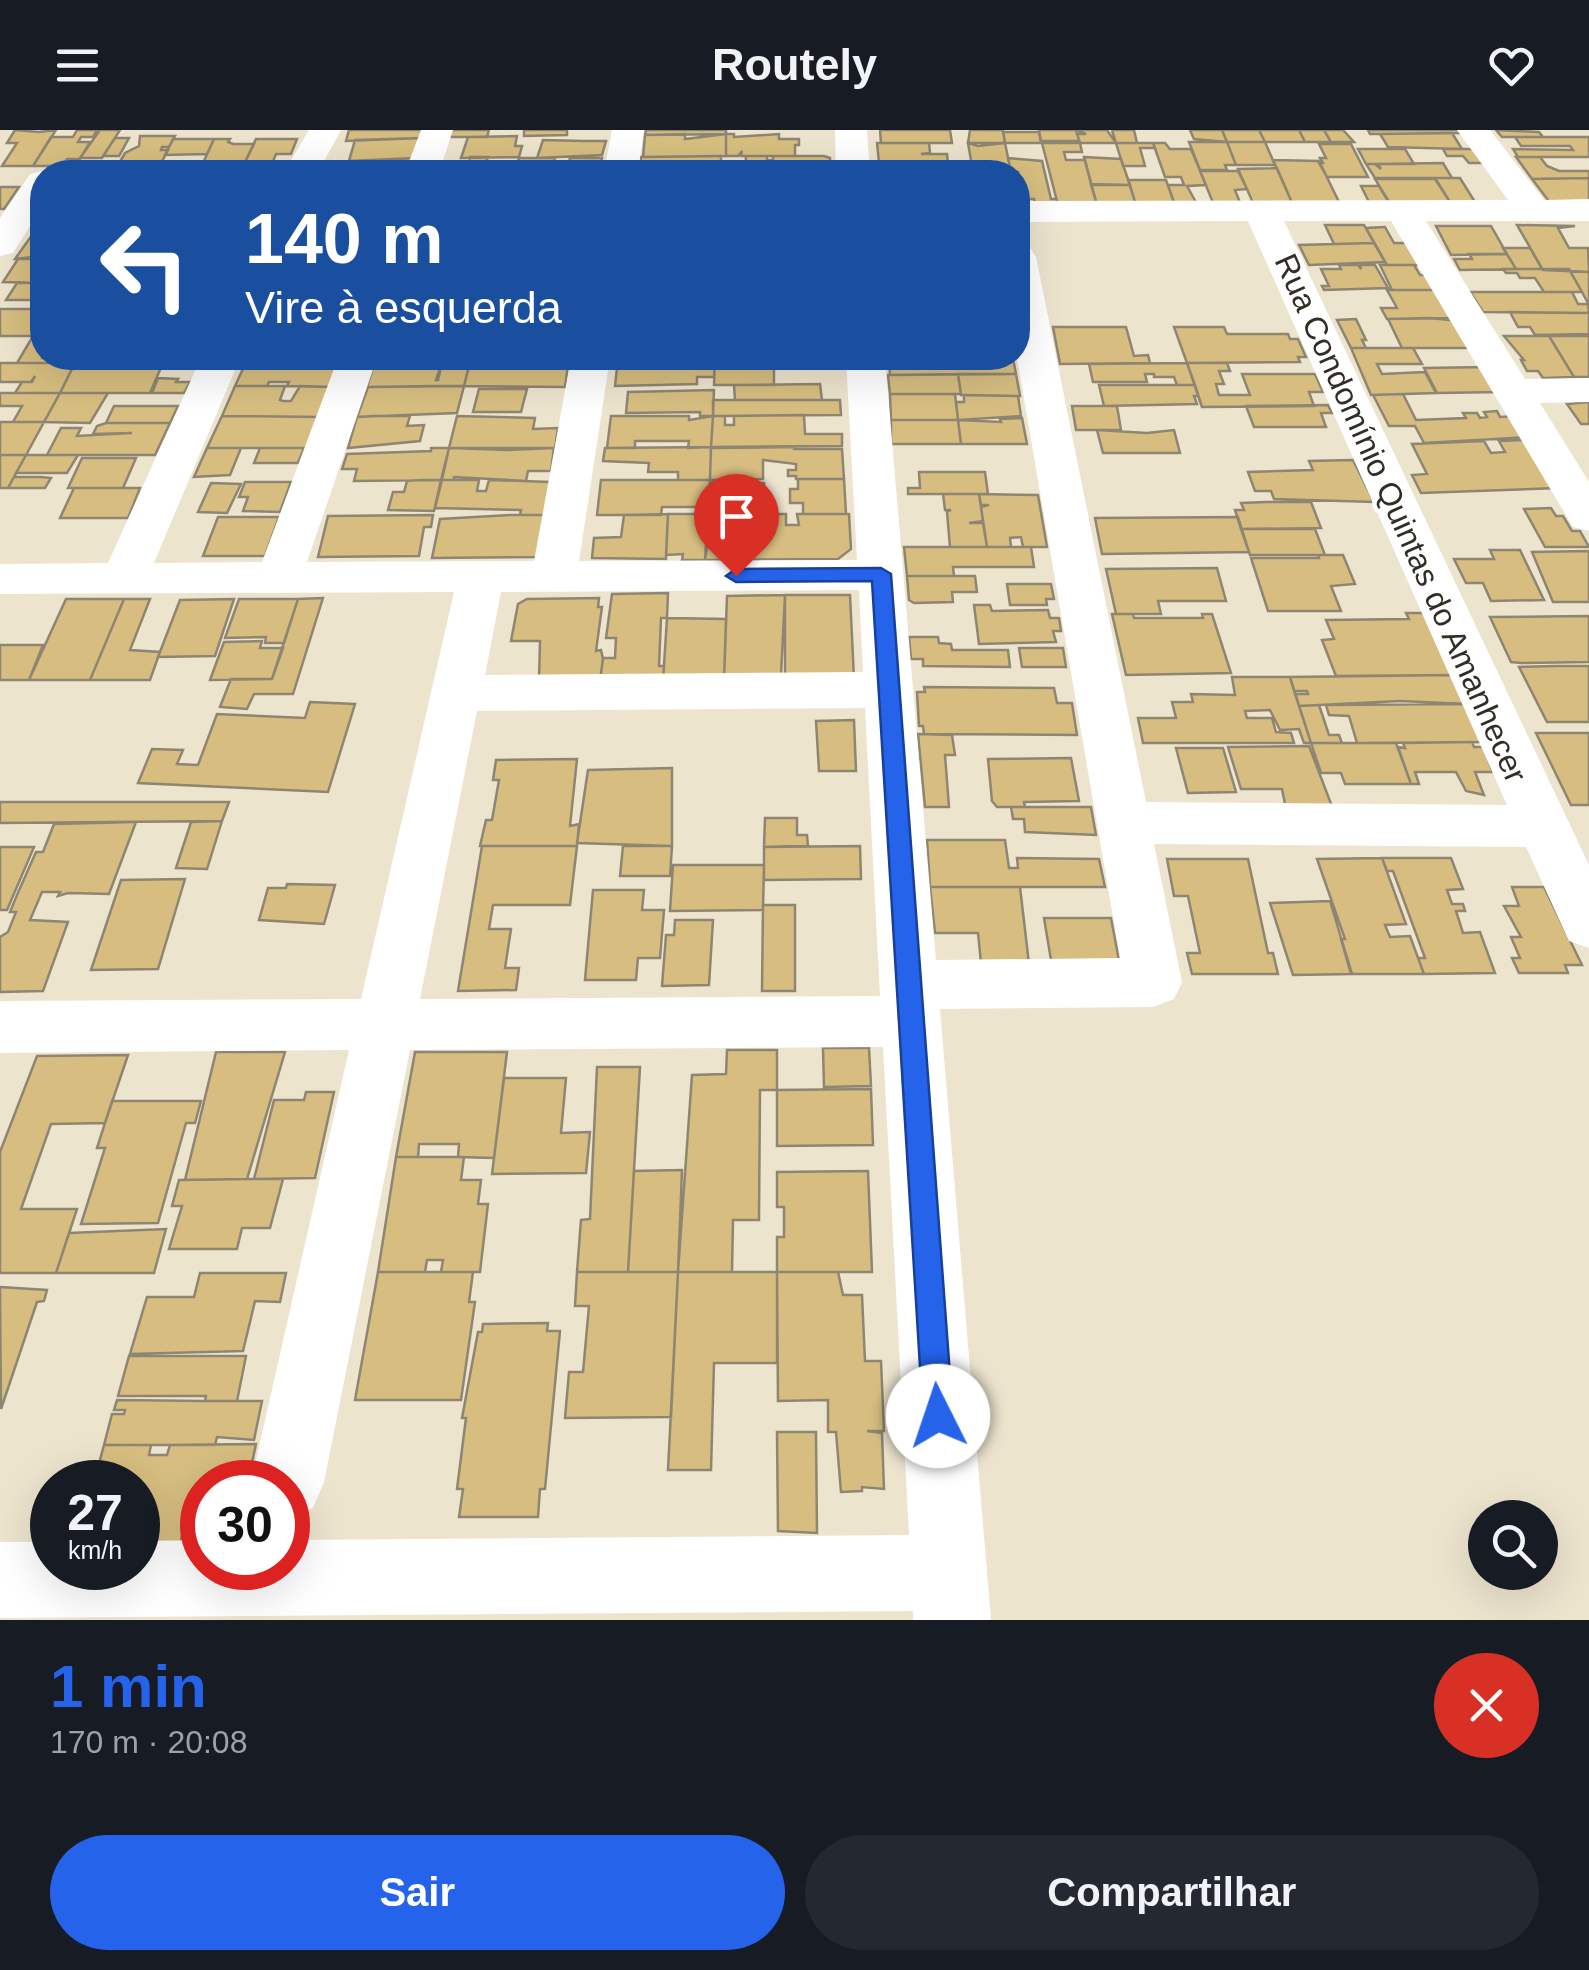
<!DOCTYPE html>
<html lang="pt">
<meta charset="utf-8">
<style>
body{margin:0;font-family:Helvetica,sans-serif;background:#242831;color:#f1f3f6;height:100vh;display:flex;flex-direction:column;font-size:38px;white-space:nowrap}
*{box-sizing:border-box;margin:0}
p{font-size:32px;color:#9ea1a6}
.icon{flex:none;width:55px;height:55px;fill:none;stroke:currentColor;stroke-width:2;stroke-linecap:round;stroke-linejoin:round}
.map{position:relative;height:1490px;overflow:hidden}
.side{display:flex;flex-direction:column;background:#171b24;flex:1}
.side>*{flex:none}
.hud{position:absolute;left:30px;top:30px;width:1000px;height:210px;border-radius:40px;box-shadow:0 10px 40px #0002;background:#1a4fa0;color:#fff;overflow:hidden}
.tools{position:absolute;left:1468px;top:1370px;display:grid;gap:20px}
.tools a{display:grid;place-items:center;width:90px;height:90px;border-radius:50%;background:#171b24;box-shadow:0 10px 40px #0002;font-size:50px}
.speed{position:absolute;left:30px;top:1330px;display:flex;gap:20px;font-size:50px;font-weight:700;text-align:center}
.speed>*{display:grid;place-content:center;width:130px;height:130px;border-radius:50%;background:#171b24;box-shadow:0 10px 40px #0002;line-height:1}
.speed small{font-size:25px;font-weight:400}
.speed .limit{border:15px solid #d22;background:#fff;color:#111}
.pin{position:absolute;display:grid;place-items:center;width:85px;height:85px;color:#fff;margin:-102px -42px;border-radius:50% 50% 50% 0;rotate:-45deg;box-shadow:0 0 10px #0007}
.pin .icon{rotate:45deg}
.me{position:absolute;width:110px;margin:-55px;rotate:356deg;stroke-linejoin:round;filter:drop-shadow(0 0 8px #0008)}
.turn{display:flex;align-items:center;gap:35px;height:210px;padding:0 50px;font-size:45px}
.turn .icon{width:130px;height:130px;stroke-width:2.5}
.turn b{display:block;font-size:70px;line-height:85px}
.round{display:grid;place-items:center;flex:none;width:105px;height:105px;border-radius:52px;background:#242831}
.head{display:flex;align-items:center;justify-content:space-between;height:170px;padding:0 50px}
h1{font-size:60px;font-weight:700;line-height:75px;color:#2563eb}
.primary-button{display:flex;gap:20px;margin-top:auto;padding:20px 50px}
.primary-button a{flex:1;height:115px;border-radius:60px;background:#2563eb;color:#fff;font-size:40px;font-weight:700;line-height:115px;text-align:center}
.primary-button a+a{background:#242831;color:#f1f3f6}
header{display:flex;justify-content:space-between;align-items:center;height:130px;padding:0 50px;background:#171b24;font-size:45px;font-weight:700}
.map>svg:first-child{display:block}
</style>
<header><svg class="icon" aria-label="menu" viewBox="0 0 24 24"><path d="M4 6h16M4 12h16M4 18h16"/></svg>Routely<svg class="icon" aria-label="heart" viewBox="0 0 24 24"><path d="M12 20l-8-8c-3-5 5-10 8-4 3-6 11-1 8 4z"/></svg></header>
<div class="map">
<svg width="1589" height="1490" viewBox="0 0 1589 1490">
<rect width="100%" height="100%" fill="#ede4ce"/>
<path fill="#d7be80" stroke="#8e8672" stroke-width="2.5" d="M15,0L39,2L56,0L33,36H2L17,13H7Z
M77,0H97L93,7H81L78,12H90L80,29H67L63,36H33L51,7H73Z
M100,0H120L102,28H80Z
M349,0H423L421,8L346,11Z
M452,0H489L487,7H449Z
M524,0H567V5L524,6Z
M646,0H726V4L645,5Z
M880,0H950L952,13H881Z
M970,0H1003L1005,13H968Z
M1076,0L1079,11H1041L1039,0Z
M1107,0L1116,13H1080L1077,4H1086L1076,0Z
M1112,0H1134L1137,13H1116Z
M1190,0H1222L1227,12L1194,9Z
M1222,0H1259L1265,12H1227Z
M1259,0H1299L1305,12H1265Z
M1299,0H1324L1331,12H1305Z
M1324,0H1343L1354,12H1331Z
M1368,0H1461L1463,3L1370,4Z
M1496,0L1539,2L1543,7H1502Z
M1003,2H1039L1041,13H1005Z
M1452,3L1462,19L1388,17L1380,4Z
M685,4V9L726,4V26L643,27L645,5Z
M726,4H734V7L779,4V9H799V15H795V26H741L742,21L738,26H726Z
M140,6H175L169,17H162L161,20H168L160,35H118L125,23L139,16Z
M517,6L515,16H522L519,27L461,28L468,7Z
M1515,7H1589V27H1518L1513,19L1573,20L1570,16H1521Z
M115,8H129L119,26H103Z
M421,8L415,28L349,31L355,10Z
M173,9H214L207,24L165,25Z
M214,9H230L228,12L233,14H254L244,34L202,35H206L203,33Z
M256,9H297L291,24H276L272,34H244Z
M543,10L584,11H606L602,25L537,28Z
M1189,12H1227L1236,35H1225L1227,40H1200Z
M1227,12H1265L1275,35H1236Z
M877,13H929L930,23L921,24H947L948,33H879Z
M968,13L978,16L1005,13L1011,42H973Z
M1042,13H1080L1082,22H1064L1066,30H1085L1097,75H1058Z
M1116,13H1153L1155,18H1140L1145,36H1123Z
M1153,13H1165L1170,19H1191L1206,55L1187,56L1198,76H1175L1168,55H1184L1181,47H1165Z
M1319,14H1351L1368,47H1327L1319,33H1323L1320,28H1326Z
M1358,19H1405L1414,34H1366Z
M1443,19H1476L1487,33H1469L1463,26H1447Z
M721,26V33H666H722L721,42H639L641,27Z
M746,26H767V30H773V26H824L830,28L831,42H806L804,35H793V42H745Z
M470,27H488L483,42H444L447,33H469Z
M1084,27L1121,29L1130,55L1091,54Z
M1516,27H1540L1547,36L1559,41H1589V48L1532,49Z
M414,28L411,42H326L330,32L375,30L373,36H386L387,30Z
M519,28H555L551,42H515Z
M570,28H602L599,40L578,41L579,36H568Z
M1008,28L1042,31L1051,69H1056L1058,75H1035L1034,69H1019L1018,42H1011Z
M1273,30L1319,31L1340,74L1293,75Z
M879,33H914L915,39H949L950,42H880Z
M1443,33L1452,48H1375L1366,34H1375L1381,39L1378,34Z
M1277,38L1293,75H1254L1238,39Z
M1200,41H1238L1247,59L1235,60L1241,75H1214Z
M1435,48H1460L1475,72H1450Z
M1589,48V74H1551L1532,49Z
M1375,49H1435L1452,75H1391Z
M1128,50H1166L1175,75H1136Z
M1091,55H1130L1136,75H1097Z
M1361,56H1379L1390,74H1370Z
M0,57H19L4,79H0Z
M1325,95H1364L1374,113L1334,114Z
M1517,95L1575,96L1558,98L1569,118H1588L1589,142L1543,140Z
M1436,96H1491L1507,124L1451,125Z
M1385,97L1394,113H1412L1425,135H1387L1366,98Z
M32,105H42V126L15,129Z
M1374,113L1385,132L1309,135L1299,115Z
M1503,118H1530L1542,139H1516Z
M1469,124H1507L1516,139L1460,140L1454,129H1472Z
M18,129H42V153L3,152Z
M1339,135H1358L1361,139L1360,135H1375L1388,158L1324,160L1322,156H1329L1321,139H1341Z
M1380,135H1414L1420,145H1431L1440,160H1392Z
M1503,139H1569L1582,162H1544L1535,148H1520L1517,143H1506Z
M1570,141L1589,142V175L1582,162Z
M17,153H42V170H6Z
M1387,160H1440L1457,188L1387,189L1381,178H1397Z
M1470,162H1572L1578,174H1588L1589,183L1483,182Z
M0,179H42V206H0Z
M1510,182L1589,183V204L1535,205L1530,197H1518Z
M1429,188L1460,191L1476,218H1402L1388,189Z
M1356,189L1366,210H1362L1366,218H1351L1337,190Z
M1053,197H1126L1134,226L1148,225L1150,233L1060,234Z
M1174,197H1224L1227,204H1288L1290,209H1298L1306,227H1298L1300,232L1187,233Z
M33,206H42V228H78L75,233H17Z
M1504,206H1549L1574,247L1543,248L1538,241H1527L1521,230H1524Z
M1549,206H1589V247H1574Z
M1351,218H1413L1422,234H1377L1382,244L1425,242L1436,263L1371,265Z
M78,228H155L153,233H75Z
M248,228H344L332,257L287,256L289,252H269L267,256H235Z
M376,228L442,232L436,250H438L443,228H471L464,256L367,257Z
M471,228L487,229H569L565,257L464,256Z
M697,228H715L714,247H697V254L615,256L618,229Z
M731,228H757V237H774V255H714L715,229Z
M889,228H1013L1016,244L890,245Z
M0,233H75L60,263H15L22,252H32L35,246L31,252H0Z
M75,233H163L150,263H60Z
M1187,233H1227L1230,241H1219L1224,254H1216L1219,265H1250L1242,244H1315L1323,262H1309L1314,276L1202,277Z
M1187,233L1195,255H1177L1174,247H1154V244H1145L1147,252H1093L1089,234Z
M1486,237L1501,262L1437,263L1424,238Z
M958,244L961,264H890L888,245Z
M958,244H1016L1020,266L961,265Z
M158,248L178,249L176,252H190L184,263H152Z
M820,254L822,270H735L734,255Z
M1099,255H1195L1202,277L1198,266H1194L1197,274L1104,276Z
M235,256H285L280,270L283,271H291L300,256L332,257L320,287L222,286Z
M435,256H464L457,283L357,287L368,257Z
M479,259H527L521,282H473Z
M714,260L713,286H700V282L626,283L628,262Z
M0,263H60L44,292H13L22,276H0Z
M60,263H108L90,293L44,292Z
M890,264H955L958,290H891Z
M1403,264L1416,290L1466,288L1463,283H1477L1480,288L1487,287L1484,282L1497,281L1500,287L1515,286L1530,307L1424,313L1415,296H1389L1373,265Z
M964,265L1018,266L1021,286L958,290L956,272H964Z
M713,270H840L841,285L713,286Z
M1589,272V294H1581L1567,274Z
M1328,275L1332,283H1321L1326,297H1254L1246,276Z
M114,276H178L170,293H106Z
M1072,276H1117L1121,300H1076Z
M804,285L805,304H842V316L711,317L713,286H725V295H734V286Z
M222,286L320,287L307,318H207Z
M374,286H410L407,296L424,295L420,311L348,318L357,287Z
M457,286L535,288L533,299L558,298L555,318H449Z
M611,286H689V290L713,286L711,317L688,318L689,311H635V318H607Z
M1022,288L1027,314H961L958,290L1001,292L1000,289Z
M891,290H958L961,314H891Z
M0,292H44L26,325H0Z
M106,293H170L155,325H47L61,298H81L77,306L132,303L93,304L97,296Z
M1097,300L1147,303L1174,300L1180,323H1103Z
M1528,310L1557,358L1421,363L1412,345L1427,344L1412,314L1484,311L1491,323L1505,322L1499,311Z
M711,317L710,350H678V342H648L649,333L603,331L605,318Z
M797,317L795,319H842L844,349H796V346H788V340H796V334L763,330V349L710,350L711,318Z
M207,318H241L230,345L194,347Z
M260,318H304L298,333H254Z
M431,318H449L441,350L354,351L357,339H342L347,324L431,321Z
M449,318L508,320L554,318L551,341H528L526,351L454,347V350H442Z
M0,325H26L8,358H0Z
M26,325H78L67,343H16Z
M82,328H136L123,358H68Z
M1353,330L1374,372L1274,369L1271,361H1255L1248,342L1313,340L1309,331Z
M919,342H985L988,364H908V358H920Z
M14,347H41L51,348L45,358H8Z
M798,349H844L846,384H803V373H790V359H798Z
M422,350H441L434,381L388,380L393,362H404L407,351Z
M442,350H479L477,361H486L489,350L550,352L544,385H520L521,380L435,378Z
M601,350H710L708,377H662L661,385H597Z
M245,352H291L280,382L243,381L248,367H239Z
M710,352L764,353L763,384L708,385Z
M211,353L241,354L227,383L198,382Z
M74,358H140L128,388H60Z
M943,364H979L983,391L969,393H983L987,417H950L947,382L951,380H945Z
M979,364L1038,365L1047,417H1023L1021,407L1010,408L1011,417H987L981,377L989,375H981Z
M1266,372H1311L1321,398L1241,399L1235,380H1244L1241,373Z
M1551,378L1556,386H1563L1572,401H1580L1589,417H1545L1524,379Z
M668,384H708L705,430H682L683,424L666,425Z
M668,384L666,429L592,428L594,408L621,407L624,385Z
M740,384H786V395H799L797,384H849L851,419L838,429L705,430L711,393H740Z
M433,385L431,397H424L419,426L318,427L328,386Z
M510,385H544L537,427L432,428L440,389Z
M218,387H279L265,426H203Z
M1238,387L1249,422L1102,424L1095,388Z
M1241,399H1315L1325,425H1250Z
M904,417H1031L1034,437H953L954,446H907Z
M1490,420H1520L1544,470L1491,471L1483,453H1466L1454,429H1494Z
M1589,421V472H1553L1532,422Z
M1318,425H1343L1355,454L1331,456L1341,481H1268L1251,428H1319Z
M1217,438L1226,471H1158L1161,484H1116L1106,439Z
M907,446H975L977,462H952L953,472L914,473L909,470Z
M1007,454H1051L1054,469H1046L1047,475H1010Z
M668,463L667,488H661L659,536H664L663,551H600L603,528H615L616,508H606L612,464Z
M785,465L781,545L724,550L727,466Z
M785,465H850L854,548L785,549Z
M323,468L293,564H254L247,579L220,577L231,549H272L298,469Z
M599,468L598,477H602L596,521L601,520L603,529L600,551H539L540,511H511L518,474L527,469Z
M66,469H124L90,550H29Z
M124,469H150L130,520L160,522L150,550H90Z
M234,469L215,526L158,527L180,470Z
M239,469H298L284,513H265L266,507L225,508Z
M974,475H990L992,481L1048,480L1050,488H1059L1061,501H1053L1056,512L979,514Z
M1406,483H1425L1451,545L1336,546L1322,510L1334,509L1326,490L1409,489Z
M1112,484H1133L1134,488H1203L1202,484H1212L1231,543L1126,545Z
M1589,486V532L1521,533L1511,532L1490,487Z
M667,488L726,489L724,550L663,551Z
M909,507H938L939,513L951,514L952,520H1008L1010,537L923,536V529H911Z
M262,511L260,518H283L272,549L210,550L224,512Z
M0,515H43L29,550H0Z
M1019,518H1063L1066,537H1022Z
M1556,536H1589V592H1547L1519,537Z
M1452,545L1465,574L1400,571L1299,576L1295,564H1308L1307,561H1294L1290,547Z
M1232,547H1290L1311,613H1304L1299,599L1280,600L1270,580L1245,581L1247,588H1272L1276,602L1291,603L1294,613H1143L1138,588H1176L1172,572H1193L1191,564L1235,565Z
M924,557L1054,558L1057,573H1072L1077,605L924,604L923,596H919L917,562H925Z
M310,572L355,574L328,662L138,653L152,619L183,620L177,634L198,635L217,584L305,588Z
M1466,574L1483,612L1357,613L1349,586L1329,585L1326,575Z
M1319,575L1329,605H1339L1342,613H1311L1299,576Z
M854,590L856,641H819L816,591Z
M1536,603H1589V675H1571Z
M918,604L952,605L955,625H945L949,677H925Z
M1472,612L1474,617H1483L1493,642H1475L1484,665L1466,661L1456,642H1415L1419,654H1411L1398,617L1405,618L1403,613Z
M1311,613H1396L1411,654H1345L1341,643H1321Z
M1309,616L1333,679H1286L1282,659H1241L1228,617Z
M1176,618H1223L1236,662L1188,663Z
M1071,628L1079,671L1024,672L1025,677H997L992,671L988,629Z
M577,629L570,696L579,694L577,716H480L486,690H492L499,650H493L496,630Z
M672,638V716L577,713L588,640Z
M0,672H229L222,691L0,693Z
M1011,677H1091L1096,705L1025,702L1024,689H1013Z
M765,688H797V705H807L808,716L764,717Z
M222,691L207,739L176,738L191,692Z
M136,692L109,764L68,763L58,766L60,762H42L30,790L68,792L43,861L0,862V807L8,802L16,782H10L17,765L36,722H43L54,694Z
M927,710H1005L1009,738H1018L1017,728L1099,729L1105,757H930Z
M482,716H577L570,775H493L489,799H511L505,838H519L516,860L458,861Z
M623,716H672L670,746H620Z
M860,716L861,749L764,750V717Z
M0,717H34L7,780H0Z
M1382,728L1406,794L1385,795L1390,807L1410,806L1424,844H1351L1341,809H1345L1317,729Z
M1382,728H1451L1463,759L1447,760L1452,774H1463L1465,781H1456L1463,803L1480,802L1495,843L1424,844L1418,828H1425L1393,741H1387Z
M1167,729H1248L1268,823H1273L1278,844H1192L1187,823H1200L1188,766H1174Z
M673,735H764L763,780L670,781Z
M185,749L158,839L91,840L121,750Z
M287,754L335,755L324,794L259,790L268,758H286Z
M930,757H1020L1030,842L982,843L978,803H935Z
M1512,757H1544L1582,835H1565L1568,843H1519L1512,828H1520L1511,807H1521L1504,776H1519Z
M593,760H644L642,780H664L660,828H638L636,850H585Z
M1330,771L1352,844L1293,845L1270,773Z
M763,775H795V861H762Z
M1044,788H1111L1121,841L1053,842Z
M675,790H713L709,855L662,856L666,805H674Z
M823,918H869L871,956L824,957Z
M727,920H777V960H760L759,1090H733L732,1142H678L692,945L726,944Z
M216,922H285L247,1049L185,1050Z
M415,922H507L494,1028L458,1027L459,1014H419L418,1027H396Z
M128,925L105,993L51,994L21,1079H77L56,1143H0V1022L37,926Z
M597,937H640L628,1142H577L581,1090L590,1089Z
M504,948H566L561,1003L590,1002L586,1043L492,1044Z
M871,959L873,1015L777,1016V960Z
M306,962H334L315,1048L254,1049L274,970H304Z
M112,971H201L195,993H186L158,1093L81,1094L105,1018H97Z
M396,1027H464L461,1050H481L478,1074H488L480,1142H441L443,1130H427L425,1142H378Z
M682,1040L678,1142H628L634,1041Z
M868,1041L872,1142H777V1107H784V1077H777V1042Z
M247,1049H283L270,1098H242L237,1119H169L182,1076H172L179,1050Z
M166,1099L154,1143H56L69,1103Z
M378,1142H473L469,1172H475L461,1270H355Z
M577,1142H678L671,1287L565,1288L569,1242H583L589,1176H575Z
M678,1142H777V1233H714L711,1340H668Z
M777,1142H838L843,1165H862L865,1231H881L884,1301H867L882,1303L884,1359L862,1357V1361L841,1362L836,1302H828V1270L778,1271Z
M200,1143H286L280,1172L255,1171L243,1221L130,1224L147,1167H194Z
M0,1157L47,1160L44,1171L37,1172L1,1279Z
M548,1193L547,1201H560L545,1359H540L538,1387H459L463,1359H457L466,1288H462L478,1202H482L483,1194Z
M129,1226H246L237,1271H205L206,1266H118Z
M117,1270L205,1271H262L254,1310L217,1307L215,1315H104L112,1284H124L125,1280H114Z
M777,1302H816L817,1403L778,1401Z
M256,1314L248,1352H202V1404L182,1405L180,1414H141L144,1405H138V1352H94L104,1315H151L149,1325H167L170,1315Z"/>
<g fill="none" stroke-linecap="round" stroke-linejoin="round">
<path fill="#fff" fill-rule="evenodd" d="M309,0H341L318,42H284Z
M421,0H453L439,42H405Z
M612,0H644L638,42H604Z
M835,0H867L870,42H836Z
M1457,0H1490L1544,70L1589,69V91H1426L1525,249L1589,248V272L1540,273L1589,352V401L1573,397L1567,387L1391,91H1284L1589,735V818L1569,811L1526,717L1154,714L1182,852L1174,869L1153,877L940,879L991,1490H913V1481L0,1488V1412H52V1438H138V1411L202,1410V1438H288V1410L909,1405L883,917L410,920L324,1352L313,1378L288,1388V1352H251L349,920L0,923V871L361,869L454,462L0,464V434L108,433L201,228H240L154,433L262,432L338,228H377L307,432L534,431L571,228H610L579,431L857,430L846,228H885L936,830L1120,828L1017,228L1018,116L1031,119L1036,127L1146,672L1507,675L1248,91L1018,92V71L1508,70ZM859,460L863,542L485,545L501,462ZM865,578L880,866L420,869L477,581Z
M42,41L49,42H42V77L13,123L0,126V88L30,44Z"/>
</g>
<path fill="#2563eb" stroke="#184099" stroke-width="2.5" d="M881,438L891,444L953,1286L948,1296L938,1300L928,1296L923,1286L872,451L736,452L726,446L736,439Z"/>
<g text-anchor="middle" stroke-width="9" stroke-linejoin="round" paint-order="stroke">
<g font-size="32" fill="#312e25" stroke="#fff">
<text transform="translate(1401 388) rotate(66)" y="11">Rua Condomínio Quintas do Amanhecer</text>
</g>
</g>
</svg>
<div class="tools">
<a><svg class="icon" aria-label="search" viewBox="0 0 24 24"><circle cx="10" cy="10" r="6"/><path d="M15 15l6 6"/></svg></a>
</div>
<div class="speed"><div>27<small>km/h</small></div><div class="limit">30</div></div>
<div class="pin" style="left:736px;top:446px;background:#d93025"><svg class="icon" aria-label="arrive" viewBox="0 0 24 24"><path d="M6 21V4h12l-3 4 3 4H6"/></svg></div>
<svg class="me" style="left:938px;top:1286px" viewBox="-20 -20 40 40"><circle r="19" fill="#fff"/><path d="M0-13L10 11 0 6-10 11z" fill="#2563eb"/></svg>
<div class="hud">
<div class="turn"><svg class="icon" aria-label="left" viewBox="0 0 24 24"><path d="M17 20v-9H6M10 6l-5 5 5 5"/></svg><div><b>140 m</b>Vire à esquerda</div></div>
</div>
</div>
<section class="side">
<div class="head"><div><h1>1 min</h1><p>170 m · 20:08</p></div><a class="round" style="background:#d93025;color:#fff"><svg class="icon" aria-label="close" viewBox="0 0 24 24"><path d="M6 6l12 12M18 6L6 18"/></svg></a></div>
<div class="primary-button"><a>Sair</a><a>Compartilhar</a></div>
</section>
